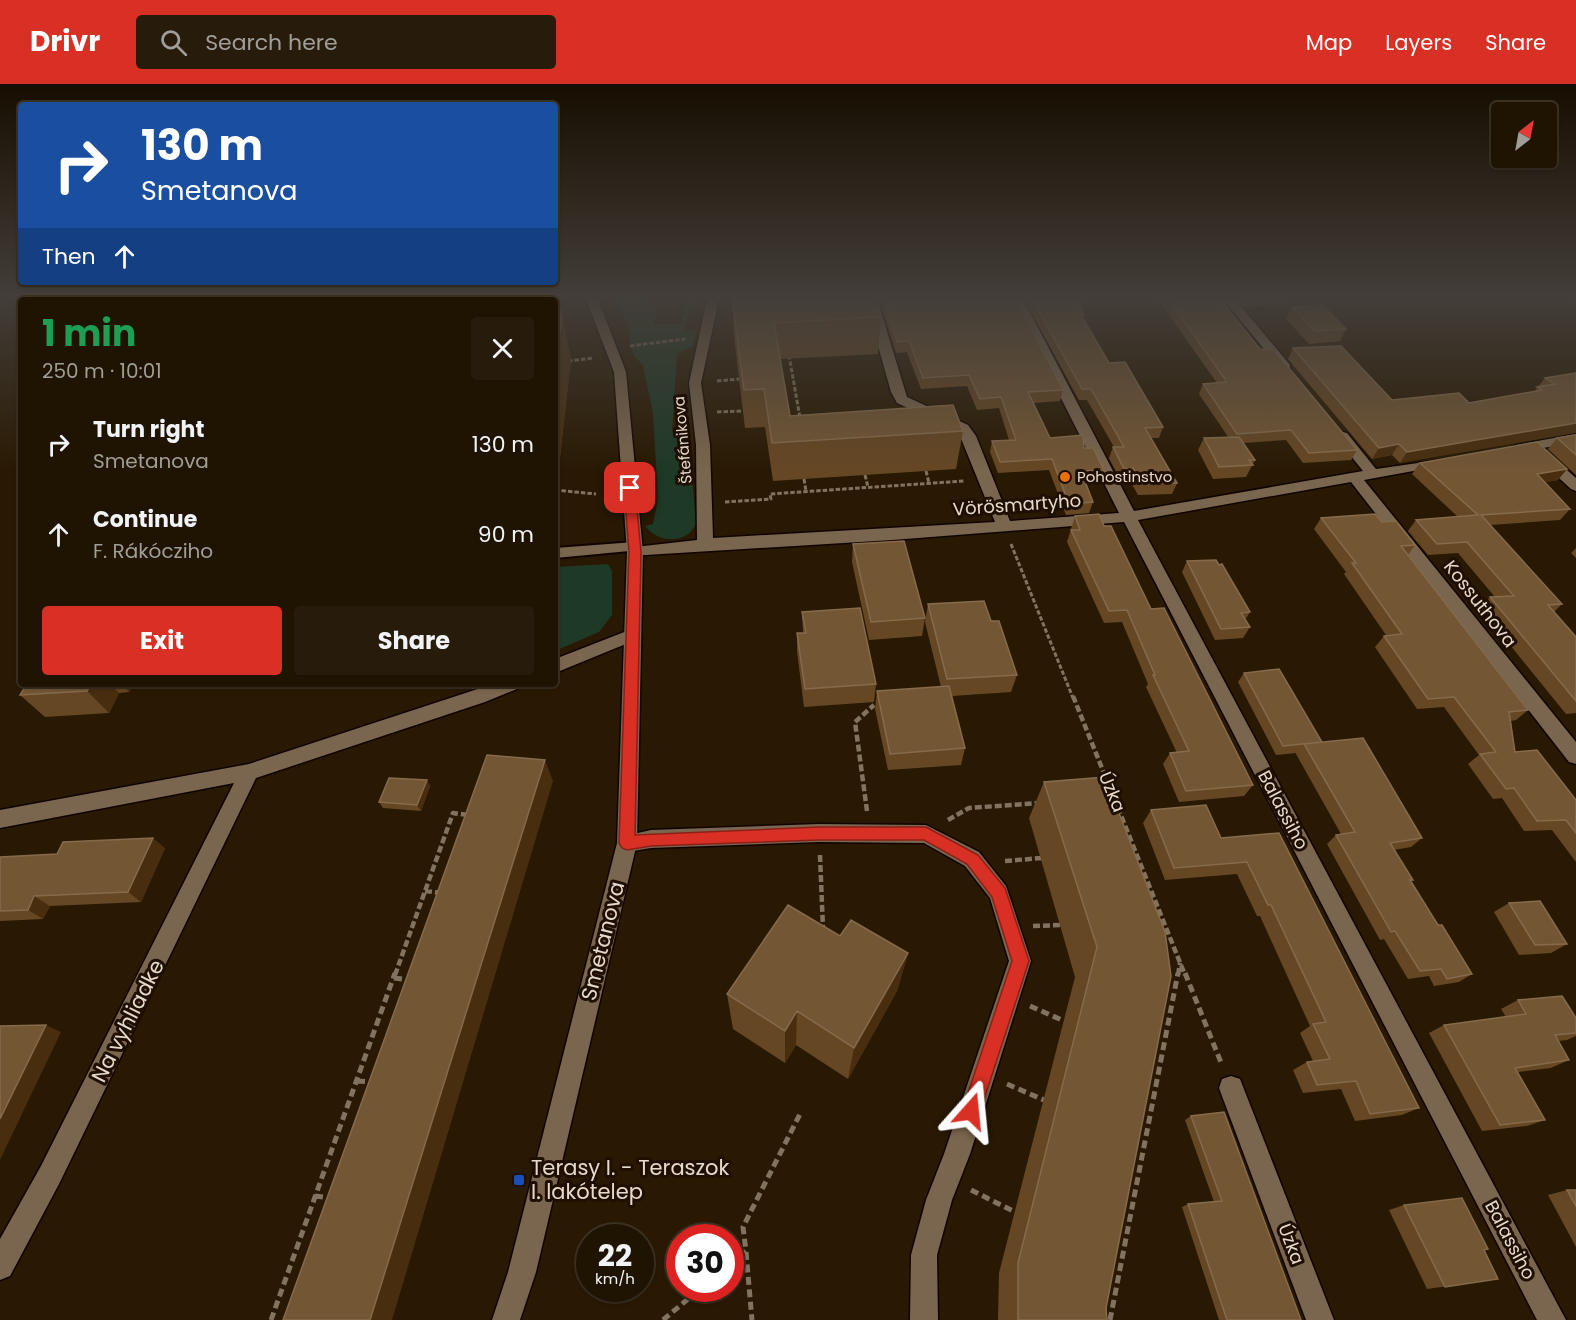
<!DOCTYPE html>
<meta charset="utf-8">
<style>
body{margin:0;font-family:Poppins,sans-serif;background:#271c0c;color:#f1f3f6;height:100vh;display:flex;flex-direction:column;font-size:22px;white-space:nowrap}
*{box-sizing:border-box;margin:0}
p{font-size:20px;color:#a19e99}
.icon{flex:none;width:33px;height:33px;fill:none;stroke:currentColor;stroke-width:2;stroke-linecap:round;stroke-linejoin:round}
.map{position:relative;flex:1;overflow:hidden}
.sheet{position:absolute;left:18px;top:213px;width:540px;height:390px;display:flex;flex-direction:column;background:#1f1302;border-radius:6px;box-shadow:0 2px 4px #0004,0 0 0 2px #3c3224}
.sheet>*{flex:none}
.hud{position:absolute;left:18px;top:18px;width:540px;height:183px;border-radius:6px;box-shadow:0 2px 4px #0004,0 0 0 2px #3c3224;background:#1a4fa0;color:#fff;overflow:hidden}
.needle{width:39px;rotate:31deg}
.buttons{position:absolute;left:1491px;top:18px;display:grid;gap:12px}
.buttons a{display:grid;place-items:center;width:66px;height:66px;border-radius:6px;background:#1f1302;box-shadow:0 2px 4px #0004,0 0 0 2px #3c3224;font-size:30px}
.speed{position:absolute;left:576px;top:1140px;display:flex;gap:12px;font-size:30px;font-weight:700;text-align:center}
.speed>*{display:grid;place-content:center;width:78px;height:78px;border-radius:50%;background:#1f1302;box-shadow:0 2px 4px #0004,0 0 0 2px #3c3224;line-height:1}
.speed small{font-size:15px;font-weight:400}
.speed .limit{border:9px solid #d22;background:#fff;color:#111}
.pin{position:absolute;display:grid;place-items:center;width:51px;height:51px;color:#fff;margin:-26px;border-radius:12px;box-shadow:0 3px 9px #0006}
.me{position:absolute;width:66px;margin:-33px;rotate:18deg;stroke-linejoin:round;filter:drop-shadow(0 0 4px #0008)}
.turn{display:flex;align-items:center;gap:21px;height:126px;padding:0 24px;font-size:27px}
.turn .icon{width:78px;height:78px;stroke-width:2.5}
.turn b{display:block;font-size:42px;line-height:51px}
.then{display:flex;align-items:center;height:57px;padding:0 24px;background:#0003;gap:12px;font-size:22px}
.round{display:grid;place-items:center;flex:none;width:63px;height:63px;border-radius:6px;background:#271c0c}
.headline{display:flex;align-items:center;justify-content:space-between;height:102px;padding:0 24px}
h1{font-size:36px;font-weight:700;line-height:45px;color:#1e9e55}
.button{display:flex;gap:12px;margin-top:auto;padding:12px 24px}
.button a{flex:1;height:69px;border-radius:6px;background:#d93025;color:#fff;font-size:24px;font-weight:700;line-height:69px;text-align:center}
.button a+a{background:#271c0c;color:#f1f3f6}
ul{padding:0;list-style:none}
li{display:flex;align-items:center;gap:18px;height:90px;padding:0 24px}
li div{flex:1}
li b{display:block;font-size:22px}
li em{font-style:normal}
header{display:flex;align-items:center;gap:36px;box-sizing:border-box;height:84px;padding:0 30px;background:#d93025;color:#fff}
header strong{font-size:28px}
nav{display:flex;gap:33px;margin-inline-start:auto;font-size:21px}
.search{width:420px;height:54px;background:#271c0c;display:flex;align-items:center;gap:15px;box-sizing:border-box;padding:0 21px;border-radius:6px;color:#a19e99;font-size:22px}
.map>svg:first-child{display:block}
</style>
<header>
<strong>Drivr</strong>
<div class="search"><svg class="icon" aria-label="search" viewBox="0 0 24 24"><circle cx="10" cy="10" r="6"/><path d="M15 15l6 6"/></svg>Search here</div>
<nav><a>Map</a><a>Layers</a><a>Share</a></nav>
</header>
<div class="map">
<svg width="1576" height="1236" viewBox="0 0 1576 1236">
<rect width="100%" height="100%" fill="#291902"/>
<path fill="#1e3926" d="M615,215H649L647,222L658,223L654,240H681L689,215H693L684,246L696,247L693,262L677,270L672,348L689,358L696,440C686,461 658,459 645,442L653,440L658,415L653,329L643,281L634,272L629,256L631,248Z
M608,480L612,487V531L599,548L555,567V483Z"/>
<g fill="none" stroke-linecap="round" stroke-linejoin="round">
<defs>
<path id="lane" d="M635,458L642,463L640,466L555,474V464Z"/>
<path id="street" d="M707,215H719L701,299L710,361L713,454L995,438L958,347L897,319L891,308L865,215H877L907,313L968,341L976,352L1010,437L1119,429L1011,215H1023L1134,427L1363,387L1335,352L1342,348L1347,349L1376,385L1446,375V381L1364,396L1576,658V680L1569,678L1351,398L1138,436L1566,1236H1537L1124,438L892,456L629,472L627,468L629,464L635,463L697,456L696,361L689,299Z
M1223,215H1235L1290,281V287H1282Z
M1576,350V358L1516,369L1509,365L1516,361Z
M1544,369L1549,370L1576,394V407L1571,405L1539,376V370Z
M632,545L640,551L638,555L555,589V575Z
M493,600H520L517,605L485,618L256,694L59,1100L10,1192L0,1196V1155L41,1082L234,699L0,744V726L249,680Z
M819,740L926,741L979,768L1006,802L1031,877L970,1070L952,1116L937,1171L938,1236H910L911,1171L926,1116L944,1070L1009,877L990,814L965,782L924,759L819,758L651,764L627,768L620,765L617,759L620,753L651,746Z
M1231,992L1240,995L1334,1236H1306L1219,1004L1222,995Z"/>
<path id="secondary" d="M586,215H598L626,288L643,468L637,759L536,1188L520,1236H492L508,1188L617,759L627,468L614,288Z"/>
</defs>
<use href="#lane" stroke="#110400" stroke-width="4"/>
<use href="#street" stroke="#110400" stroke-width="3"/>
<use href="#secondary" stroke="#110400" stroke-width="3"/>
<path stroke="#817360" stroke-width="3" stroke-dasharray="4.5 2" stroke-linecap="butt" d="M630,262L685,255
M789,271L800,334
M568,277L593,274
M717,297L739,295
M717,328L743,327
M926,387L929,399
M865,391L868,403
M804,395L806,407
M555,406L596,410
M725,418L771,415L770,410L964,397
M1011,460L1073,614"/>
<path stroke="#817360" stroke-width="4.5" stroke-dasharray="7 3" stroke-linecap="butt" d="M1073,612L1185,891
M867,727L855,638L874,621
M948,736L969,724L1039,719
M820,771L823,845
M1005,777L1042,774
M425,807L442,809
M1033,842L1061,841
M395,891L453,729L468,731
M1178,891L1180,879"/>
<path stroke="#817360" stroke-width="5" stroke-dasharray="8 4.5" stroke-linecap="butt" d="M1185,889L1222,981
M394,894L411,896
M1030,922L1064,937
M357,997L374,998
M1007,1000L1044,1016
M971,1106L1015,1128
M315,1112L330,1114
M746,1168L752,1236
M730,1180L746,1167L743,1143L800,1030
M271,1236L395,889
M663,1236L701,1204
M1110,1236L1178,889"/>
<use href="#lane" fill="#7a664e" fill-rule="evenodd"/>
<use href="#street" fill="#7a664e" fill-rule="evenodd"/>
<use href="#secondary" fill="#7a664e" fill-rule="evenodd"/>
</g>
<path fill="#664723" d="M507,215H556L571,274L558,391H555V216H507Z
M732,215L881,233L878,270L780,275L790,332L963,347L956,385L773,397L765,343L745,344L734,252Z
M881,215H1016L1063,306L1060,317L1033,319L1050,354L1084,364L1104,386L1100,397L1085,398L1093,418L1089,429L1066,431L1049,386L998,389L990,368L992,357L1009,356L999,324L977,326L967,302L921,305L907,268L896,269L881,220Z
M1024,215H1079L1082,221L1081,225L1084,231L1083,235L1109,279L1163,343L1159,354H1151L1177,399L1172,410L1138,411L1129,395L1120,396L1109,374L1113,363H1114L1087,316H1079Z
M1146,215H1231L1227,224L1260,265L1357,366L1351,376L1303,379L1286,356L1243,359L1255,376L1246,393L1213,395L1198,366L1204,354H1229L1199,310L1203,300L1217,299L1159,217H1147Z
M1237,215H1291L1289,220L1244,223Z
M1565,215H1576V223Z
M1292,223L1346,245L1340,257L1309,260L1286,235Z
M1293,264L1392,316L1469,319L1534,308L1545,294L1576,289L1400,379L1392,371L1372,375L1288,275Z
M1576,351V391L1548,365L1557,354Z
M1420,379L1567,385L1558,396L1544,398L1570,425L1560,436L1490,441L1562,520L1554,528L1576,553V629L1566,630L1480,524L1490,513H1495L1458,469L1428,471L1408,447L1416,436L1458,433L1412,390Z
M1075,432L1104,442L1253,701L1244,712L1179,718L1163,680L1170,669H1177L1146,603L1148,600L1122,538L1104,539L1067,458Z
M1321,434L1382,438L1415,461L1408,471L1528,626L1516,636L1511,637L1515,668L1576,716V778L1552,746L1524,747L1502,714L1493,715L1468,680L1479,671L1444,623L1417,625L1375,563L1384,552L1386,551L1344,490L1346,488L1314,445Z
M853,460L925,534L922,552L869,556L852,478Z
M1576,464V474L1571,469Z
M1187,477L1250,528L1245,536L1250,543L1243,554L1215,556L1182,488Z
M928,520L991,537L1017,591L1011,608L952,612L965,664L961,681L888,686L875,625L877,607L941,603L925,538Z
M802,528L876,600L874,618L804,623L797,567V549H803Z
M1244,589L1322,658L1422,754L1411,763L1394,766L1413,796L1410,797L1438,841L1472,890L1459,898L1434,902L1429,892L1408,895L1384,855L1380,856L1327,760L1336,751L1341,750L1296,670V669L1276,671L1238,598Z
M27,600H133L129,608L119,609L109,629L45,633L20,611Z
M1105,693L1107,1236H998L999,1189L1075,893L1029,734L1044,698Z
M430,702L421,727L383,724L379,718Z
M1151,726L1221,754L1279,749L1419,1024L1402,1031L1355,1037L1341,1005L1303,1009L1293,986L1307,978L1313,977L1300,949L1310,942L1260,832H1257L1237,790L1165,796L1143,739Z
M165,764L141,818L50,822L43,835L0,837V773Z
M1509,819L1567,860L1551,869L1519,871L1494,828Z
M840,852L908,869L897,907L848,995L796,961L785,979L733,945L727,910Z
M1518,916L1576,934V952L1567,956L1558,957L1569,976L1551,984L1518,988L1545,1036L1527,1042L1482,1047L1429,949L1444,941L1506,933L1501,925Z
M1191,1032L1301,1236H1219L1182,1123L1188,1120L1214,1118L1185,1036Z
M1567,1106H1576V1163L1548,1111Z
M1404,1121L1484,1166L1498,1195L1427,1205L1389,1126Z"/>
<path fill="#482e0e" d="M562,231L571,274L558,391L555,381V281Z
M1576,339V349L1400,379L1407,368Z
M1399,360L1392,371L1372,375L1379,364Z
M1567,385L1558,396L1527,402L1537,390Z
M91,600H110L119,609L109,629L87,607Z
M122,600H133L129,608Z
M545,676L553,697L392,1236H370Z
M427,696L430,702L421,727L417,721Z
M153,754L165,764L141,818L128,808Z
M34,812L50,822L43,835L28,826Z
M908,869L897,907L848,995L854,964Z
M797,927L796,961L785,979V947Z
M46,941L61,948L0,1076V1035Z"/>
<path fill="#735735" stroke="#856b4c" stroke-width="1.5" d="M111,215H271V216H110Z
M510,215H556L562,231L555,281V216H510Z
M732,215H876L881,233L774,239L790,332L953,321L963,347L772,359L764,305L744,306Z
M884,215H1016L1063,306L1028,308L1050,354L1083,351L1084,364H1093L1104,386L1081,387L1093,418L1069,420L1052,375L1000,378L992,357L1016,356L1001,313L980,315L969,291L923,294L909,257L897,258Z
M1032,215H1079L1082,221H1078L1084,231H1081L1109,279L1125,278L1163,343L1145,344L1177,399L1142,400L1133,384L1124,385L1113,363H1124L1091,305H1082Z
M1168,215H1220L1260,265L1274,266L1357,366L1309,369L1291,346L1237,350L1203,300L1227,298Z
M1323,221L1346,245L1315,247L1292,223Z
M1341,262L1392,316L1459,309L1469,319L1542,306L1537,303L1555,300L1545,294L1576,289V339L1407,368L1399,360L1379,364L1293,264Z
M1576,351V371L1557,354Z
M1239,353L1255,376H1249L1253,381L1219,383L1204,354Z
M1537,358L1567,385L1537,390L1570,425L1481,431L1562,520L1548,521L1576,553V617L1490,513L1514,512L1467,458L1437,460L1416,436L1478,431L1420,379Z
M1099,430L1104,442H1111L1151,525L1164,524L1253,701L1186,707L1170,669L1189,667L1153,591H1155L1127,526L1109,527L1071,446H1080L1075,432Z
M1375,430L1382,438L1396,437L1415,461L1401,462L1528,626L1509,628L1515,668L1537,666L1576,716V749L1566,736L1537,737L1514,704L1506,705L1480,670L1496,668L1454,613L1428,615L1384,552L1402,550L1352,479H1356L1321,434Z
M904,457L925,534L871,538L853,460Z
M1216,476L1219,481L1222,480L1250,528L1241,529L1250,543L1221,545L1187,477Z
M984,517L991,537H999L1017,591L947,595L928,520Z
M860,524L876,600L805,605L797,549H806L802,528Z
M1279,585L1322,658L1283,662L1244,589Z
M27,600H91L87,607L20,611Z
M949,602L965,664L890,670L877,607Z
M1363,654L1422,754L1390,759L1413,796H1410L1438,841H1442L1472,890L1447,895L1441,885L1420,887L1395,847L1391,848L1336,751L1355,748L1304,660Z
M487,671L545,676L370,1236H283Z
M1105,693L1165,848L1171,892L1106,1224L1107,1236H1018V1179L1097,863L1044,698Z
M389,694L427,696L417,721L379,718Z
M1206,721L1221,754L1279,749L1419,1024L1370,1030L1356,997L1317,1001L1307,978L1330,975L1313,940L1326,938L1271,821H1268L1247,778L1174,784L1151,726Z
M153,754L128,808L34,812L28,826L0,827V773L57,770L63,758Z
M1540,817L1567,860L1535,861L1509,819Z
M788,821L840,852L851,836L908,869L854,964L797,927L785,947L727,910Z
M1562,912L1576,934V949L1555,951L1569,976L1515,984L1545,1036L1500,1041L1444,941L1526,930L1518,916Z
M46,941L0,1035V942Z
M1224,1028L1301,1236H1227L1188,1120L1222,1117L1191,1032Z
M1567,1106H1576V1122Z
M1462,1114L1488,1165L1484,1166L1498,1195L1445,1203L1404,1121Z"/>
<linearGradient id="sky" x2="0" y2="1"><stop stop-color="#170e01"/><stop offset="0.55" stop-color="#433e39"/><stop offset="1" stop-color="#433e39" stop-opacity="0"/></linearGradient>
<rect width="1576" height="388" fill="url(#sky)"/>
<path fill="#d93025" stroke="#8d1f18" stroke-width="1.5" d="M630,401L635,404L641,468L635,751L819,743H926L978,771L1005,804L1029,877L978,1034L971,1037L964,1034L962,1027L1012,877L992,813L967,780L924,756H819L651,762L627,766L622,764L619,759L629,468L624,404Z"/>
<circle fill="#e8710a" stroke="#1f0f00" stroke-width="2" cx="1065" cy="393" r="6"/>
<rect fill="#1a4fb4" stroke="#1f0f00" stroke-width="2" x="513" y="1090" width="12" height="12" rx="3"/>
<g text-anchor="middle" stroke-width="6" stroke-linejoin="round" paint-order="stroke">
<g font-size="15" fill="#e4d9cb" stroke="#1f0f00">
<text transform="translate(683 356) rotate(-95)" y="5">Štefánikova</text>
</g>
<g font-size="15" fill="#e4d9cb" stroke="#1f0f00" text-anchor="start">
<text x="1077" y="398">Pohostinstvo</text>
</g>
<g font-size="18" fill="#e4d9cb" stroke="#1f0f00">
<text transform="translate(1017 421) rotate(-4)" y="6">Vörösmartyho</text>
<text transform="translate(1480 520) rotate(52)" y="6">Kossuthova</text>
<text transform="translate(1112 708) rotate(68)" y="6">Úzka</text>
<text transform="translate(1283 726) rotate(62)" y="6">Balassiho</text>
<text transform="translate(1510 1156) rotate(62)" y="6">Balassiho</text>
<text transform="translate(1291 1160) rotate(69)" y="6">Úzka</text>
</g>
<g font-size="21" fill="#e4d9cb" stroke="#1f0f00">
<text transform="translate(603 857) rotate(-76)" y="7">Smetanova</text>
<text transform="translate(128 937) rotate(-63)" y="7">Na vyhliadke</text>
</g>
<g font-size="21" fill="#e4d9cb" stroke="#1f0f00" text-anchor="start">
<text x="531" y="1091">Terasy I. - Teraszok<tspan x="531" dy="24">I. lakótelep</tspan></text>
</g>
</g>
</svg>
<div class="buttons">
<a><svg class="needle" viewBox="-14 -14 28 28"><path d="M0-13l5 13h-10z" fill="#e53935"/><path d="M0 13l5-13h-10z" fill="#a19e99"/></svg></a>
</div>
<div class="speed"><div>22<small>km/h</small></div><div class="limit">30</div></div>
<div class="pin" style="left:630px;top:404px;background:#d93025"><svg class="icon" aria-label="arrive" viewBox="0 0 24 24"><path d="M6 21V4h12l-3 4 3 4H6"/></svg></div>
<svg class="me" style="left:971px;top:1027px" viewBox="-20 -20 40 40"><path d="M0-17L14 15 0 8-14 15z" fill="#d93025" stroke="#fff" stroke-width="4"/></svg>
<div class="hud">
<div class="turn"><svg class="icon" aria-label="right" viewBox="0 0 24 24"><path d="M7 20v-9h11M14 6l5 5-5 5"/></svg><div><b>130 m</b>Smetanova</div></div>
<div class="then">Then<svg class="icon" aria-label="ahead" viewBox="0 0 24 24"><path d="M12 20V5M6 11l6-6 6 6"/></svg></div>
</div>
<section class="sheet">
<div class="headline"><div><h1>1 min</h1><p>250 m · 10:01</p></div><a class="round"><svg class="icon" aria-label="close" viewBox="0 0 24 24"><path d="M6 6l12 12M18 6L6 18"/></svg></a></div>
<ul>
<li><svg class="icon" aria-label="right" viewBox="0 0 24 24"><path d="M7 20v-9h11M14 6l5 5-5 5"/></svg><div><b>Turn right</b><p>Smetanova</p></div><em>130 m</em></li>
<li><svg class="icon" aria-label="ahead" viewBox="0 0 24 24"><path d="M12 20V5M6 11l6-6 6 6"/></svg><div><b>Continue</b><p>F. Rákócziho</p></div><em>90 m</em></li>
</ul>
<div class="button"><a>Exit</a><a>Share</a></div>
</section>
</div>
